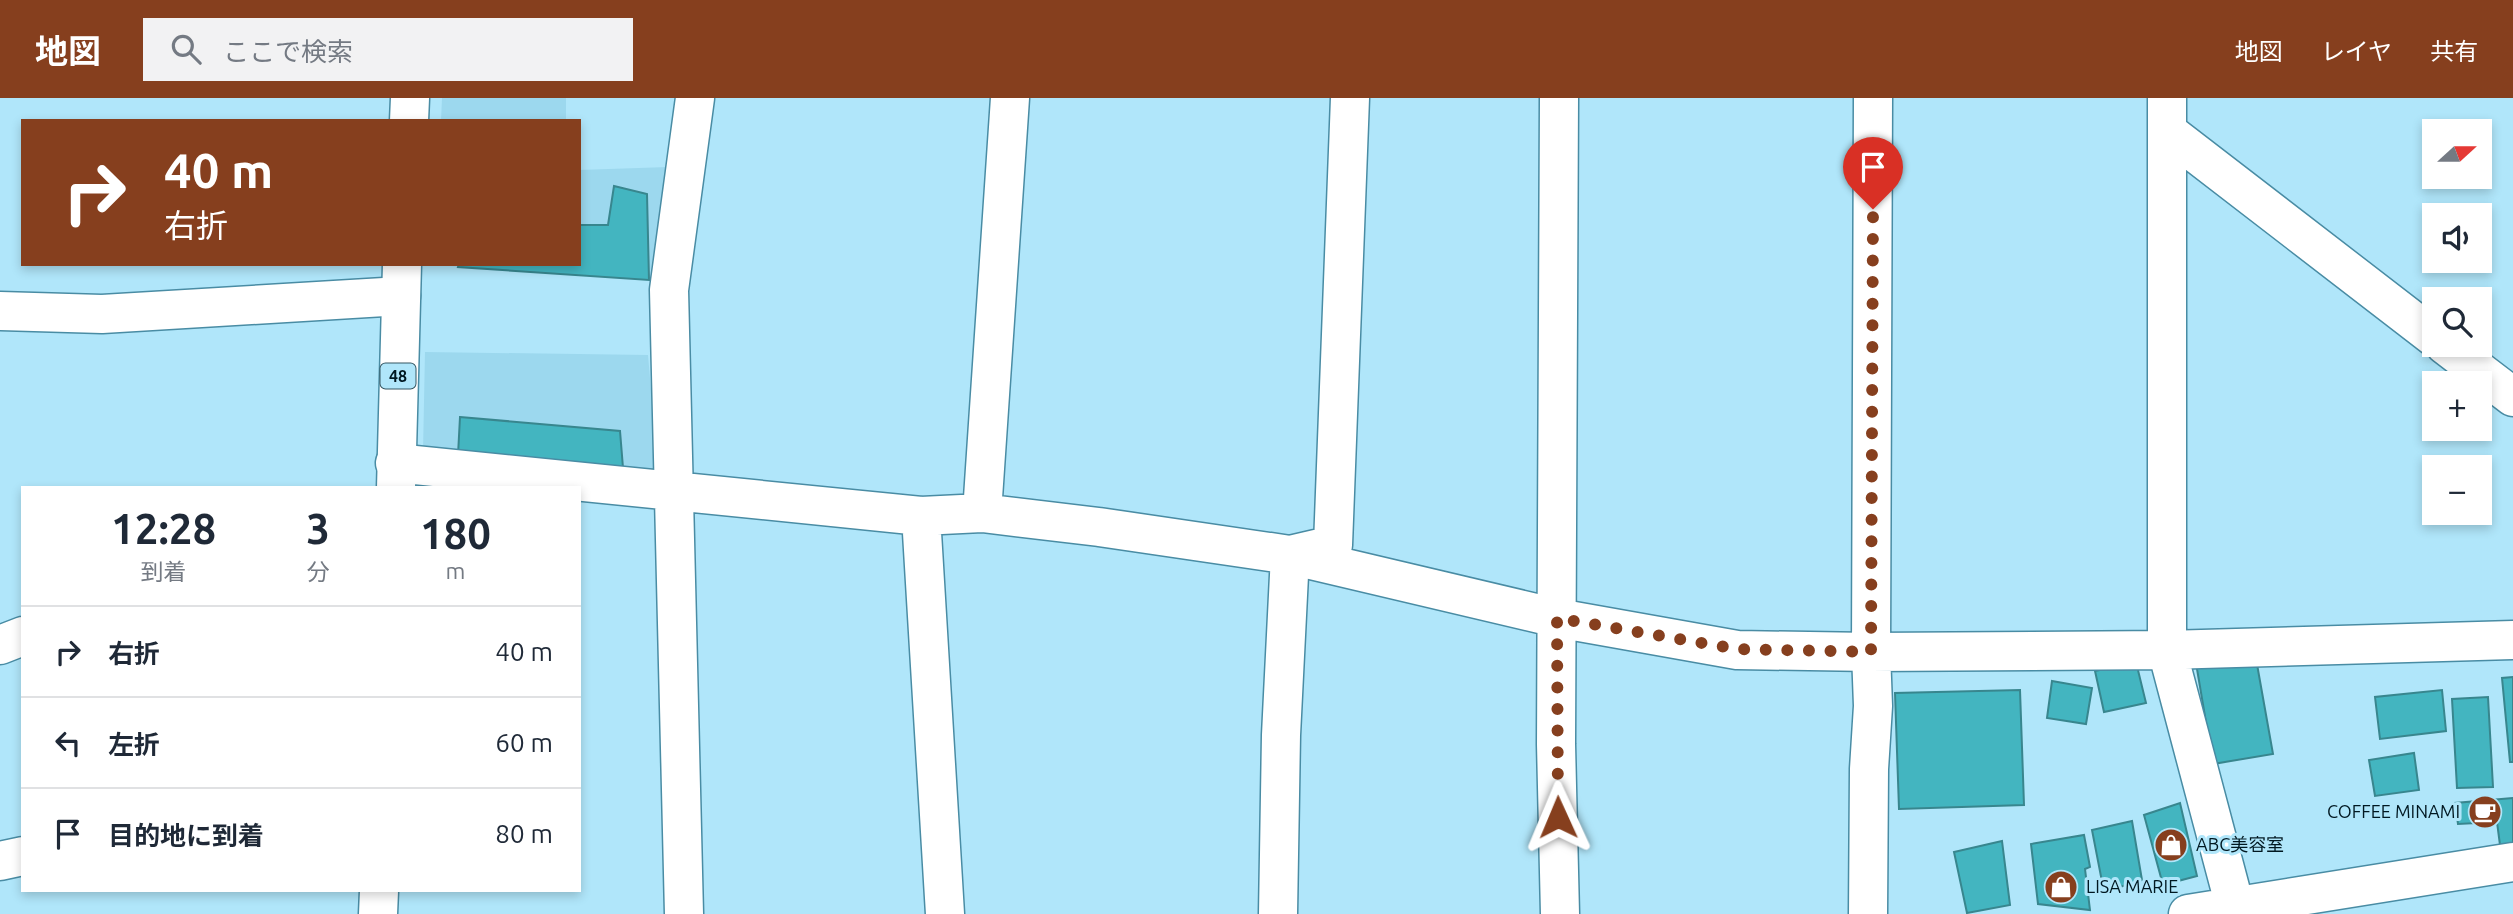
<!DOCTYPE html>
<html lang="ja">
<meta charset="utf-8">
<style>
body{margin:0;font-family:Ubuntu,"Noto Sans JP",sans-serif;background:#f2f2f3;color:#1f2937;height:100vh;display:flex;flex-direction:column;font-size:26px;white-space:nowrap}
*{box-sizing:border-box;margin:0}
p{font-size:23px;color:#747a83}
.icon{flex:none;width:38px;height:38px;fill:none;stroke:currentColor;stroke-width:2;stroke-linecap:round;stroke-linejoin:round}
.map{position:relative;flex:1;overflow:hidden}
.details{position:absolute;left:21px;top:388px;width:560px;height:406px;display:flex;flex-direction:column;background:#fff;border-radius:0px;box-shadow:0 4px 10px #0003}
.details>*{flex:none}
.top-card{position:absolute;left:21px;top:21px;width:560px;height:147px;border-radius:0px;box-shadow:0 4px 10px #0003;background:#863f1e;color:#fff;overflow:hidden}
.needle{width:46px;rotate:69deg}
.controls{position:absolute;left:2422px;top:21px;display:grid;gap:14px}
.controls a{display:grid;place-items:center;width:70px;height:70px;border-radius:0px;background:#fff;box-shadow:0 4px 10px #0003;font-size:35px}
.pin{position:absolute;display:grid;place-items:center;width:60px;height:60px;color:#fff;margin:-72px -30px;border-radius:50% 50% 50% 0;rotate:-45deg;box-shadow:0 0 7px #0007}
.pin .icon{rotate:45deg}
.me{position:absolute;width:77px;margin:-38px;rotate:359deg;stroke-linejoin:round;filter:drop-shadow(0 0 5px #0008)}
.turn{display:flex;align-items:center;gap:24px;height:147px;padding:0 28px;font-size:32px}
.turn .icon{width:91px;height:91px;stroke-width:2.5}
.turn b{display:block;font-size:49px;line-height:60px}
.eta{display:flex;justify-content:space-evenly;align-items:center;height:119px;text-align:center}
.eta b{font-size:42px;font-weight:700;line-height:49px}
ul{padding:0;list-style:none}
li{display:flex;align-items:center;gap:21px;height:91px;padding:0 28px;border-top:2px solid #e0e1e3}
li div{flex:1}
li b{display:block;font-size:26px}
li em{font-style:normal}
header{display:flex;align-items:center;gap:42px;box-sizing:border-box;height:98px;padding:0 35px;background:#863f1e;color:#fff}
header strong{font-size:33px}
nav{display:flex;gap:38px;margin-inline-start:auto;font-size:24px}
.search{width:490px;height:63px;background:#f2f2f3;display:flex;align-items:center;gap:18px;box-sizing:border-box;padding:0 24px;border-radius:0px;color:#747a83;font-size:26px}
.map>svg:first-child{display:block}
</style>
<header>
<strong>地図</strong>
<div class="search"><svg class="icon" aria-label="search" viewBox="0 0 24 24"><circle cx="10" cy="10" r="6"/><path d="M15 15l6 6"/></svg>ここで検索</div>
<nav><a>地図</a><a>レイヤ</a><a>共有</a></nav>
</header>
<div class="map">
<svg width="2513" height="816" viewBox="0 0 2513 816">
<rect width="100%" height="100%" fill="#b0e6fa"/>
<path fill="#9cd8ee" d="M442,0H566V23H441Z
M668,69L649,182L437,167L579,166V72Z
M425,254L648,257L658,373L423,354Z"/>
<path fill="#43b5c0" stroke="#38868e" stroke-width="2" d="M614,88L647,96L649,182L458,169L459,166H579V127H608Z
M460,319L620,333L623,370L458,357Z
M2255,555L2273,656L2213,666L2196,565Z
M2136,564L2146,605L2104,614L2095,573Z
M2513,579V664H2510L2502,580Z
M2052,583L2092,590L2086,626L2047,620Z
M2020,592L2024,707L1899,711L1895,595Z
M2442,592L2446,633L2380,641L2375,599Z
M2488,599L2493,689L2457,690L2452,601Z
M2414,655L2419,692L2375,698L2369,662Z
M2513,700V745L2500,747L2497,724L2458,726L2455,705Z
M2180,705L2197,778L2163,787L2144,717Z
M2132,723L2142,782L2104,794L2092,732Z
M2084,737L2090,769L2085,771L2090,812L2038,806L2031,746Z
M2002,743L2010,807L1967,815L1954,754Z"/>
<g fill="none" stroke-linecap="round" stroke-linejoin="round">
<defs>
<path id="minor" d="M1559,0L1556,646L1560,816
M2167,0V552L2237,816
M2168,34L2434,239
M0,213L102,216L401,198
M2445,247L2513,299
M395,365L921,418L982,415L1099,429L1290,457L1557,520L1737,552L1871,554L2167,552L2513,542
M982,415L1010,0
M921,418L945,816
M1290,457L1333,447L1350,0
M0,547L23,538
M0,763L23,758
M684,816L669,192L695,0
M1278,816L1281,637L1290,457
M1868,816L1869,671L1873,608L1871,554L1873,0
M2188,816L2513,764"/>
<path id="major" d="M409,23L410,0
M396,390L402,166
M378,816L379,793"/>
</defs>
<use href="#minor" stroke="#498ca4" stroke-width="41"/>
<use href="#major" stroke="#498ca4" stroke-width="41"/>
<use href="#minor" stroke="#fff" stroke-width="38"/>
<use href="#major" stroke="#fff" stroke-width="38"/>
</g>
<g fill="none" stroke-linecap="round" stroke-linejoin="round">
<path stroke="#863f1e" stroke-width="12" stroke-dasharray="0 21.6" d="M1558,719L1557,520L1737,551L1871,554L1873,111"/>
</g>
<defs>
<symbol id="cafe-disc" viewBox="-11 -11 22 22"><circle r="9.5" fill="#863f1e" stroke="#b0e6fa"/><path d="M-5.5-4.5H6V0H3Q3 3.5 0 3.5H-2.5Q-5.5 3.5-5.5 0ZM3-3.2v2h1.7v-2ZM-6 4.5H4V6H-6Z" fill="#fff"/></symbol>
<symbol id="shop-disc" viewBox="-11 -11 22 22"><circle r="9.5" fill="#863f1e" stroke="#b0e6fa"/><path d="M-5-2.5h2.3a2.7 3.5 0 0 1 5.4 0H5L5.5 6h-11ZM-1.5-2.5h3a1.5 2.3 0 0 0-3 0Z" fill="#fff"/></symbol>
</defs>
<g fill-rule="evenodd">
<use href="#cafe-disc" x="2466" y="695" width="38" height="38"/>
<use href="#shop-disc" x="2152" y="728" width="38" height="38"/>
<use href="#shop-disc" x="2042" y="770" width="38" height="38"/>
</g>
<g text-anchor="middle" stroke-width="6" stroke-linejoin="round" paint-order="stroke">
<rect fill="#b0e6fa" stroke="#355662" stroke-width="2" x="380.5" y="265.5" width="35" height="25" rx="5"/>
<g font-size="16" font-weight="bold" fill="#001821">
<text x="398" y="284">48</text>
</g>
<g font-size="18" fill="#001821" stroke="#b0e6fa" text-anchor="start">
<text x="2460" y="720" text-anchor="end">COFFEE MINAMI</text>
<text x="2196" y="753">ABC美容室</text>
<text x="2086" y="795">LISA MARIE</text>
</g>
</g>
</svg>
<div class="controls">
<a><svg class="needle" viewBox="-14 -14 28 28"><path d="M0-13l5 13h-10z" fill="#e53935"/><path d="M0 13l5-13h-10z" fill="#747a83"/></svg></a>
<a><svg class="icon" aria-label="sound" viewBox="0 0 24 24"><path d="M4 9h4l5-4v14l-5-4H4zM17 9q2 3 0 6"/></svg></a>
<a><svg class="icon" aria-label="search" viewBox="0 0 24 24"><circle cx="10" cy="10" r="6"/><path d="M15 15l6 6"/></svg></a>
<a>+</a>
<a>−</a>
</div>
<div class="pin" style="left:1873px;top:111px;background:#d93025"><svg class="icon" aria-label="arrive" viewBox="0 0 24 24"><path d="M6 21V4h12l-3 4 3 4H6"/></svg></div>
<svg class="me" style="left:1558px;top:719px" viewBox="-20 -20 40 40"><path d="M0-17L14 15 0 8-14 15z" fill="#863f1e" stroke="#fff" stroke-width="4"/></svg>
<div class="top-card">
<div class="turn"><svg class="icon" aria-label="right" viewBox="0 0 24 24"><path d="M7 20v-9h11M14 6l5 5-5 5"/></svg><div><b>40 m</b>右折</div></div>
</div>
<section class="details">
<div class="eta">
<div><b>12:28</b><p>到着</p></div>
<div><b>3</b><p>分</p></div>
<div><b>180</b><p>m</p></div>
</div>
<ul>
<li><svg class="icon" aria-label="right" viewBox="0 0 24 24"><path d="M7 20v-9h11M14 6l5 5-5 5"/></svg><div><b>右折</b></div><em>40 m</em></li>
<li><svg class="icon" aria-label="left" viewBox="0 0 24 24"><path d="M17 20v-9H6M10 6l-5 5 5 5"/></svg><div><b>左折</b></div><em>60 m</em></li>
<li><svg class="icon" aria-label="arrive" viewBox="0 0 24 24"><path d="M6 21V4h12l-3 4 3 4H6"/></svg><div><b>目的地に到着</b></div><em>80 m</em></li>
</ul>
</section>
</div>
